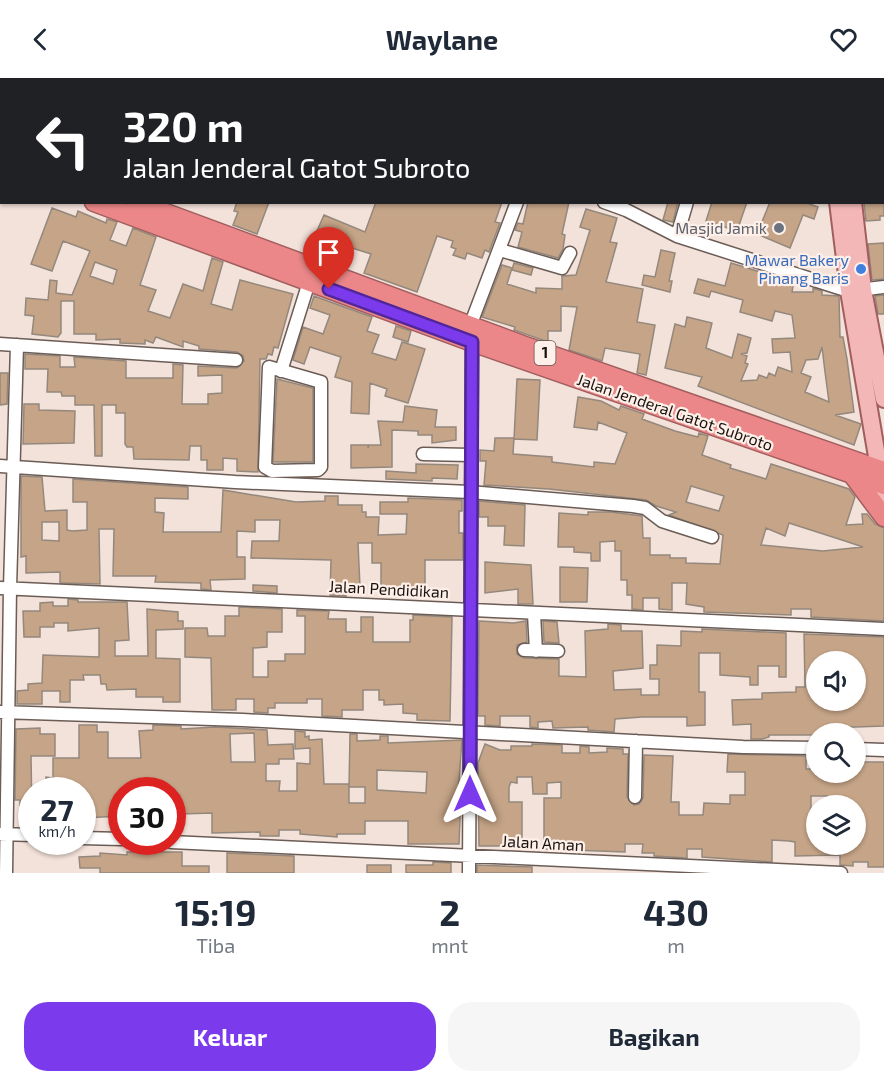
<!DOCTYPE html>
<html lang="id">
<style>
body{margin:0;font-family:"Exo 2",sans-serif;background:#f6f6f7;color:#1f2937;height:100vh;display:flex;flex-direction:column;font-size:22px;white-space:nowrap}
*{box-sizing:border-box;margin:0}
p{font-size:20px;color:#747a83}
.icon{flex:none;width:33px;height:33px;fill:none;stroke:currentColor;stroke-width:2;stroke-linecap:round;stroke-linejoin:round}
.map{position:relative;height:795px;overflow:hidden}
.sheet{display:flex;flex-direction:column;background:#fff;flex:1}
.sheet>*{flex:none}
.top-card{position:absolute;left:0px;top:0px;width:885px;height:126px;box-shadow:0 2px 4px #0004;background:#202124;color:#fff;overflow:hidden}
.fabs{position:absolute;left:806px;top:573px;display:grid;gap:12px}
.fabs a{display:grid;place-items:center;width:60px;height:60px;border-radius:50%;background:#fff;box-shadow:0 2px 4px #0004;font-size:30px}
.speed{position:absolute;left:18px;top:699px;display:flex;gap:12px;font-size:30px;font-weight:700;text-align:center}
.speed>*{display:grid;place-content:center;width:78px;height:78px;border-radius:50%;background:#fff;box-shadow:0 2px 4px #0004;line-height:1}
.speed small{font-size:15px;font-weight:400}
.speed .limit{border:9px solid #d22;background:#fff;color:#111}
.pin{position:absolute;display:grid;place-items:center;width:51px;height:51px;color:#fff;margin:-62px -26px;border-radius:50% 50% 50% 0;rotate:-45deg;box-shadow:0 0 6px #0007}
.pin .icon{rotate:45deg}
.me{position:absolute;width:66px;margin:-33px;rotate:0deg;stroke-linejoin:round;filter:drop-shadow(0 0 4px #0008)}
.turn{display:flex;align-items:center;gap:21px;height:126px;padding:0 24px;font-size:27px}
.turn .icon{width:78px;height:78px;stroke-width:2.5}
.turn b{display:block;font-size:42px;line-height:51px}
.eta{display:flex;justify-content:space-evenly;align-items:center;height:102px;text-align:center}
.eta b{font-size:36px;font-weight:700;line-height:42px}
.primary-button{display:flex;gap:12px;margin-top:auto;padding:12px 24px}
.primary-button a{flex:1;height:69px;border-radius:24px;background:#7c3aed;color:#fff;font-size:24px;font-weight:700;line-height:69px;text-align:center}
.primary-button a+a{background:#f6f6f7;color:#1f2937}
header{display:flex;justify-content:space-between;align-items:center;height:78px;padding:0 24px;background:#fff;font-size:27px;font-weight:700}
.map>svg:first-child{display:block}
</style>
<header><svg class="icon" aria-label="back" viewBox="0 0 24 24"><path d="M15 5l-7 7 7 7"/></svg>Waylane<svg class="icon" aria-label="heart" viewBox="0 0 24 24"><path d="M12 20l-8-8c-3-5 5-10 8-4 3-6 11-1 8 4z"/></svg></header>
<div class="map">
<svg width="884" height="795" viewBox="0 0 884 795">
<rect width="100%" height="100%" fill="#f3e2da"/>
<path fill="#c5a487" stroke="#94887d" stroke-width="1.5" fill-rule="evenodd" d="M237,124H269L257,156L233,147L238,134L234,133Z
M376,124H502L495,144L500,145L489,174L485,172L482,180L467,175L465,181L453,177L456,171L451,169L453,163L437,158L417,214L364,195L371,176L346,168L343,175L313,162L324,137L365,154Z
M528,124H569L562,156L565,157L563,171L558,180L518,169L522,154L515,152L518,145L523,146Z
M668,124H678L673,144L663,142Z
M712,124H747L737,153L706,143Z
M770,124H804L818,129L814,141L803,137L790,170L757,156Z
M884,124V138H880V142L866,143L864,125Z
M52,130L76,139L78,133L106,145L107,141L117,144L110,162L126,168L133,150L156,159L140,207L156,212L148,233L170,240L183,206L203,213L212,180L223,184L211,226L232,232L240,202L293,216L278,270L274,269L272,277L268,276L266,281H260L258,394L237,393V381L223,380V392H207V382H201V368H190L189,382L134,381L133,369H127L125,366V335H116V327H102V378H95L94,327H75V318H62L61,314H47L48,291H25V276L60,278V289H75L74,279L126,283V300H173V286L183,287L182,326H208V316L222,315V297L198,298V288L236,290L244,283L243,278L237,274L199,271V268L183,263V269L156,259L153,265L145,262V266L120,265V261L96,262V256H74V223H61V255L58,259L32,256L34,238L25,237L26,220L48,222L50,202L57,203L56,215L72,217L90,173L63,163L52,193L31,186ZM95,184L117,192L113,206L90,198Z
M586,131L617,140L610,164L617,165L606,204L643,211L637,244L655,247L646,297L637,295L640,276L605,270L602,283L569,272L577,229L561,228V253H548V264L514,252L515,249L482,239L502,187L512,190L507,206L536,215V210L562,211V198L576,197L590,152L580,149Z
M884,165V201L872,202L868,166Z
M661,172L675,175L669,203H672L670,214L642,207L644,197L655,199Z
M514,185L533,190L531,197L512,192Z
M731,185L783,201L782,206L793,208L792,214H813V210L822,213V217L839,218L840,259H843L847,281L854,334L835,337L861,346L854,367L698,308L702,299L665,290L675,246L685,249L687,239L712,245L706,270L732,280L738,256L751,260L747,275L741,276L747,278L745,285L748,286L741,303L757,302L759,297L767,300L769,295L775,298L778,289L792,294L790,274L773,275L772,261L795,260L792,237L775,233L772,243L740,234L743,222L711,213L709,219L694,215L698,201L725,208ZM822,269L825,294L829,324L805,314L811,299L801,295L806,282L818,281Z
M884,217V236H878L875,218Z
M314,218L372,239L367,253L379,257L372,275L396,282L402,264L425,271L408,325L385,318L387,311L370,305L369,336L351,335L352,304L335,299L341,279L310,269L304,286L293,282L303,249L323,256L330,237L310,230Z
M396,248L411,253L408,264L393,259Z
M0,295H8L7,326L0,327Z
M277,301L313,310V384H273Z
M517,301L540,302L537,362L514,361Z
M578,319L601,323L619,332L621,328L644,336L642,341L675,353L698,359L699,355L708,358L702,377L731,387L730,390L740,393L766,401L771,386L849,411L855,419L846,447L863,446L862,436H867L875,446L884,450V543L811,539V531H791V537L704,534V529L686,526L687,505H672V532L659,531V520H643V532L632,531V517H627V502H621V473H615V463L600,464V483H591V475L574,474V469H558L559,435L588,437V434H611L642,438L643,460H650V477H670V480H686V485L720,486L723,457L669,437L676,434L656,428L646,422L549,411L484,407L486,383H480V372L494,373L495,360H514L513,376L552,379V384L594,389V384L615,386L627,355L598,344L597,352L574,349ZM691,408L724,418L719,433L686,424ZM789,445L842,462L863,469L823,473L761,467L766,450L785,458Z
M24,326H39V332L75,333L74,365L23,366Z
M405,328L437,332L435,349H456V362L432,365V357H418V353L392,352V389L351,390V367H368V370L369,367H381L378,343L403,344Z
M416,386L458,387L457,401L432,400V403L386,401V393L416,395Z
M21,398L42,399L45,433L67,432V452L72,453L87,452V424H73V401L188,409V421L155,420V434L164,435L163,454H221L223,412L296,424L325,423V418H338V427H362V434H366V439H379L378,457L406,456L407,436H380V424H408V420L462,422V433H459V455H463V482H425V506H422V517H401V513L381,512V485H372V465H358L360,509L346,508V518L330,517L331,482L251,480L252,463H279L280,442H255V454L237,453V479H245V501L210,502L211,512L201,511V505L155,504L156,498H113L114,451H99L100,506L60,505V494L26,495V478L21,479ZM42,444H59V463L42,462Z
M479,423L525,427L524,468L504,467L505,448H488V439H479Z
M485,484L531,487L533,526H518V511L485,515Z
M560,489L588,490L587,524H560Z
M253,507L277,508V515L253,513Z
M68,521L78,522V524H127L129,562L115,563V578H148L147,531L178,534V543H183V551L156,552V580L180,581V624H163V619H136V611L107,612L106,606H101L100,597H83L84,602H70V624H60V613H42V626H17V613L28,612V606L42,605L43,577L99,579V550L68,553V545H54V549H40V559H24L23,533H40V525L53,524V528H68Z
M239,529L282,531V554H267V569L253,570V599H268V583H285V576H305V538H297V532L329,533L328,541H346V554H361V539H373V564H410V542H413V537L452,539L450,643L417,642V636L403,635V626L384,627V622H379V612H363V632H342V639L322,638V621H307V625H275V630H268V635L254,634V621H236V632H212L211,580L185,579V550H207L208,558H225V538H239Z
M479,543L514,545L526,543L527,564L517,567V576L524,580L559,581V598L586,599L585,553L608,551V546L621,547V553H642L643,590L613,593L614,612L641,611V617H659V601H650V587H657V567L681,568V553L702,554V551L786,555V599H779V588H758V607H750V599L720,597V575H699V614H705V647L687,648V639H642L615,641L614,654L588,652V649L553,650L552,643L538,644V650L530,649V638H500V648L485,647V638H478Z
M543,543L557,544L559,565L544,564Z
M804,556L884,559V648L827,650L823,656L816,657H769V659L762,661H751V646L733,647L732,622L762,621V615L796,614V609H805ZM855,583V595H862V616H855V622H816V584Z
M79,647H97V654H108V680H141L139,653L153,652V647L181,648V651L215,649L267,652L268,667L293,666L294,681H279V686H266V703H280L279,713H297V685L310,686V670L295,671V653L305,654V659L309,658V662L322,661L324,706H349V725H365V709H349L350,656H357V663L380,662V658H388V665L462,662L458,716H461L459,766H408V743H365V756H337V759L300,756V752H279V758H260V754L212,755V735L180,736V752H172V712H122V738L83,740L82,712H46V699L53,700V680H79ZM254,655L255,684H231L230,656ZM377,692L427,694L426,715L377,712Z
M40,650V656H55V678H31L32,736H20V722H15L16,651Z
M485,666L500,672H511V668H532V666L562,667V675H580V668L589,669V675L607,674V670L623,671V676H628L627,719L634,727L639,726L643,720L644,677L673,678L671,724H679V737H703L704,725L730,726V717H745V694H727L728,676L806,678V691H816V694H855V684H884V789H868V784H853V788L840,787V777L795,778V764L789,763L772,762V784L702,779V771H687V780L654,778V775H642L643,766H625V774L544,771V720H561V704L547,705V716H533L532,699H517V705L511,704L509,709V724H522V762H509V768H479L478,685ZM811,718H827V728H855V766H816V733H811Z
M127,774H182V788H209V795H100V790H80L79,779L100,778V775L127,777Z
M227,775L294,778V795H227Z
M433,784L451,785V795H406V787H433Z
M367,787H391V795H367Z
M477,787L532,789V795H477Z"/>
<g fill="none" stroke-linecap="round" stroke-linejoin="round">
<defs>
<path id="minor" d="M261,0L265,2
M470,0L474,2
M712,0L713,2
M87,2L88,0
M401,2L402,0
M498,2L499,0
M560,2L561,0
M722,2L723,0
M0,7L2,3
M0,54L2,55
M604,124L626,132L677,158L836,209L849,213L884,209
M677,158L687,124
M500,172L562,190L570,175
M470,248L517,124
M0,266L236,282
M269,289L321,304V389L318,392L272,393L265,389Z
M281,293L309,204
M423,376L470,377
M0,388L235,404L470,414L633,428L645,430L662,443L712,459
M0,510L884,551
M534,536L536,573
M524,572L558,573
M0,634L243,642L743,669L816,670
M855,671L884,672
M635,719L636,663
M0,756L32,757
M82,760L122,761
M171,764L841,795
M6,795L10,510L17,267
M469,795L472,264"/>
<path id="major" d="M837,2L838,0
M853,2V0
M838,124L849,213L884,420
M853,124L863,212L884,321"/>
<path id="highway" d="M0,76H2
M0,92H2
M94,124L472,264L884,407
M136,124L525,268L884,393
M852,396L884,439"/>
</defs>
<use href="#minor" stroke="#6b5c55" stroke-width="15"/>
<use href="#major" stroke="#a25e5e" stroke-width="20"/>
<use href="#highway" stroke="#a25e5e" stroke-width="21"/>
<use href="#minor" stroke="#fff" stroke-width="12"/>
<use href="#major" stroke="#f3b7b8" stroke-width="16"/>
<use href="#highway" stroke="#eb8788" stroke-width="18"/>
</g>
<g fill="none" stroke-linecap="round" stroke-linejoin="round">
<defs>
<path id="route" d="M329,211L472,264L470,716"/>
</defs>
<use href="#route" stroke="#51269a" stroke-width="15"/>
<use href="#route" stroke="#7c3aed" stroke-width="10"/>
</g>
<circle fill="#6b7280" stroke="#fef0e9" stroke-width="2" cx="779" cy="150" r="6"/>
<circle fill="#3f7fe0" stroke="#fef0e9" stroke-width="2" cx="861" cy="191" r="6"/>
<g text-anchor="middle" stroke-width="4.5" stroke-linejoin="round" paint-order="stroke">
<rect fill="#fef0e9" stroke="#5e5551" stroke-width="1.5" x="534.5" y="263" width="21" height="24" rx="4.5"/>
<g font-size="15" font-weight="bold" fill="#191310">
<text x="545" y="280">1</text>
</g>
<g font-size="16" fill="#5b616d" stroke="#fef0e9" text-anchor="end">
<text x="767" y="156">Masjid Jamik</text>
</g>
<g font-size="16" fill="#366cbe" stroke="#fef0e9" text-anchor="end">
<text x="849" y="188">Mawar Bakery<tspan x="849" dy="18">Pinang Baris</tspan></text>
</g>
<g font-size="16" fill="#191310" stroke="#fef0e9">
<text transform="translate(675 334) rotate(19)" y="6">Jalan Jenderal Gatot Subroto</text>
<text transform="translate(389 511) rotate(3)" y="6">Jalan Pendidikan</text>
<text transform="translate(543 765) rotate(3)" y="6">Jalan Aman</text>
</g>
</g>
</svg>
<div class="fabs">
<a><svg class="icon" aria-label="sound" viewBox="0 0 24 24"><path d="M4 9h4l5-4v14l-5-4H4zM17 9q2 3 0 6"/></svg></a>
<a><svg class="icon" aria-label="search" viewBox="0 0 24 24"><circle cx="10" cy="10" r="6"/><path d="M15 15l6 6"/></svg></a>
<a><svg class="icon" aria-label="layers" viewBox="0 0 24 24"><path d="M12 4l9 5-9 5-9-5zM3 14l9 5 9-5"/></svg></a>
</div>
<div class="speed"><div>27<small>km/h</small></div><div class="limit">30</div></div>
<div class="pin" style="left:329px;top:211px;background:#d93025"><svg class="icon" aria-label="arrive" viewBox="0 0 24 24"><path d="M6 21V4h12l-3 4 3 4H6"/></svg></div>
<svg class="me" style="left:470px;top:716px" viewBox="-20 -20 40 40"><path d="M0-17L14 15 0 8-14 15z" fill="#7c3aed" stroke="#fff" stroke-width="4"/></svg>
<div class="top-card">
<div class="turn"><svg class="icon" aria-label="left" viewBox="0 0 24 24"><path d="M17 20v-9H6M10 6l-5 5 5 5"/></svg><div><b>320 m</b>Jalan Jenderal Gatot Subroto</div></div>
</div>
</div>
<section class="sheet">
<div class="eta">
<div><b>15:19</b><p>Tiba</p></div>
<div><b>2</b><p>mnt</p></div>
<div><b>430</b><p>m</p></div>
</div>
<div class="primary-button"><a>Keluar</a><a>Bagikan</a></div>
</section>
